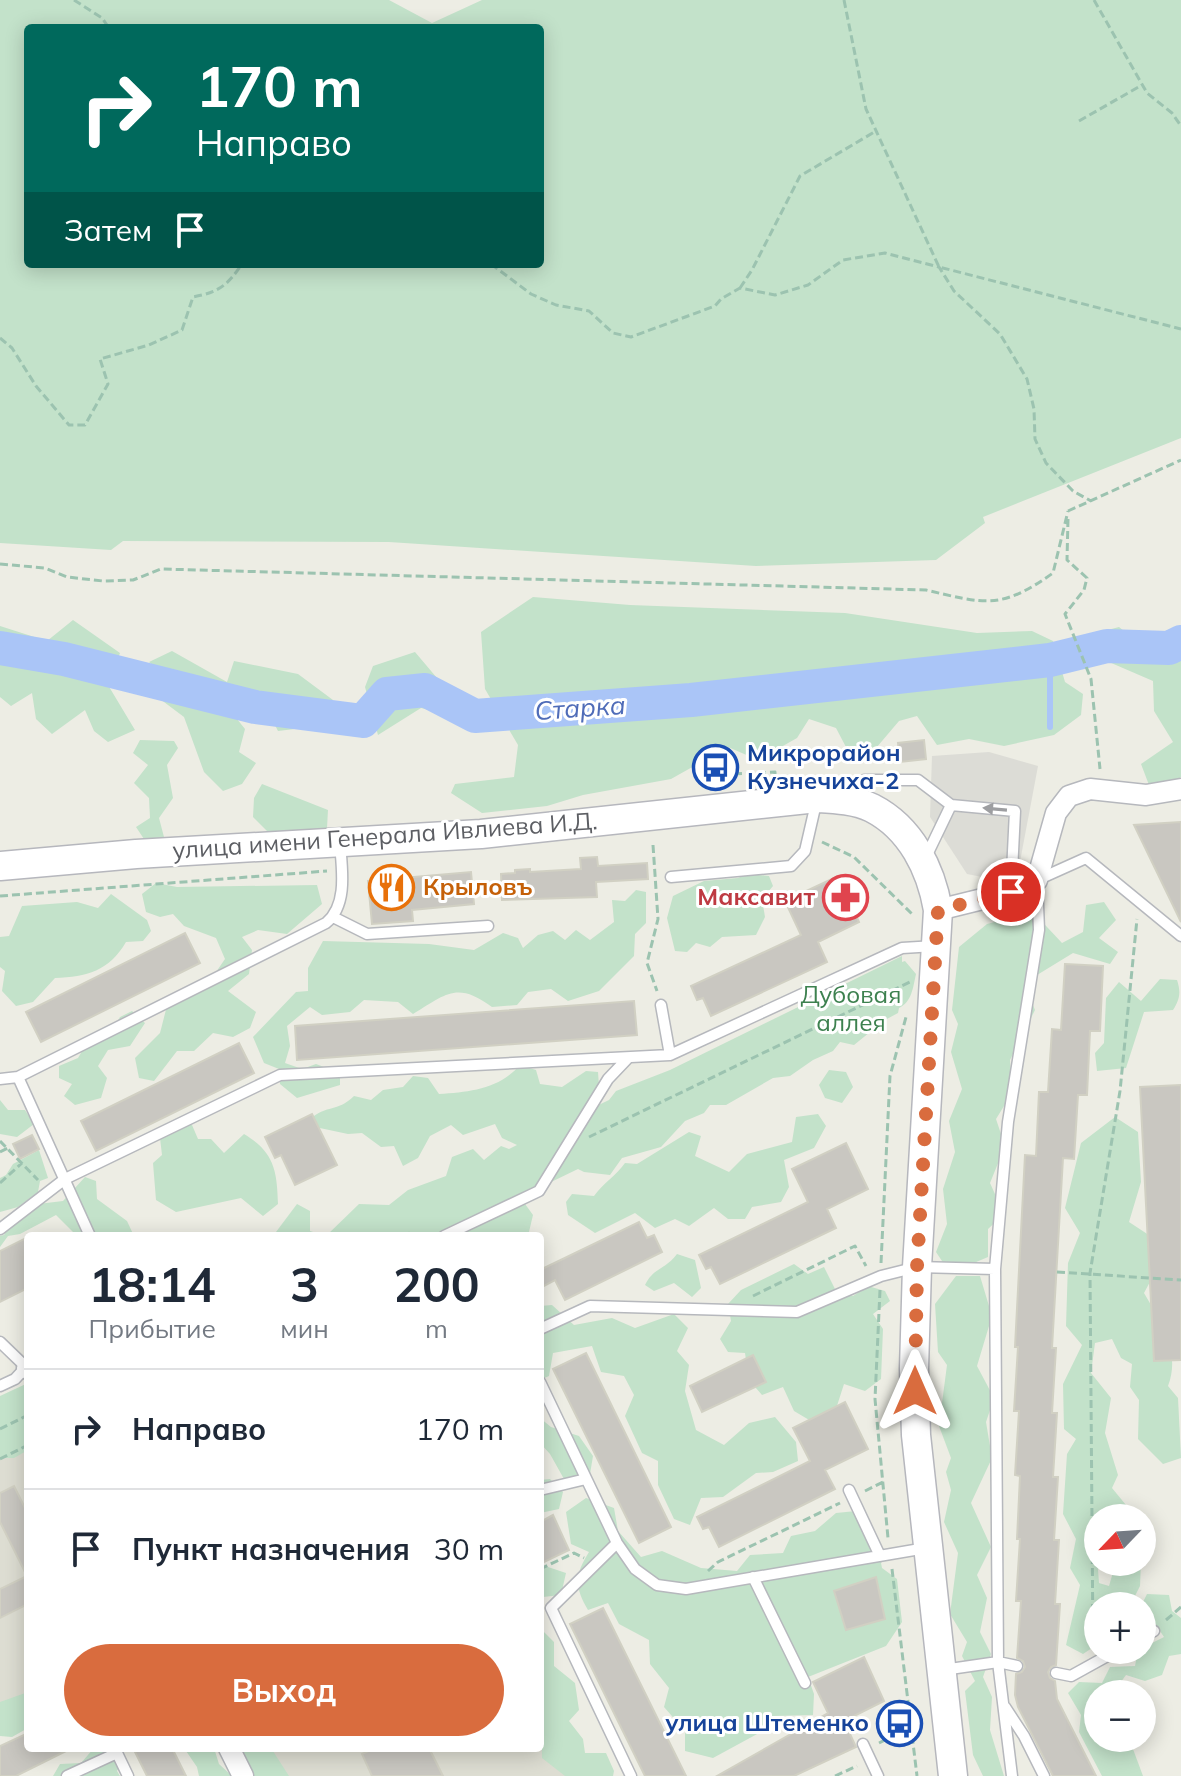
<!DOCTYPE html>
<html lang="ru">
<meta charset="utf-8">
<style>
body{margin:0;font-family:Mulish,sans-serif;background:#f2f2f3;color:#1f2937;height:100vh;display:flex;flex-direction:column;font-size:30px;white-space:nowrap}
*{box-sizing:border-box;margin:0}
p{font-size:26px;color:#747a83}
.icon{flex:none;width:44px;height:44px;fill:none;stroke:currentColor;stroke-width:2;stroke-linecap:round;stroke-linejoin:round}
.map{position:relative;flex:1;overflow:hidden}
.drawer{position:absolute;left:24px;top:1232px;width:520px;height:520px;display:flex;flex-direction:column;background:#fff;border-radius:8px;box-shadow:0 4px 20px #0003}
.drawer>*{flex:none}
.guide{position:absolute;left:24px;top:24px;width:520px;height:244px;border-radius:8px;box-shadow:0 4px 20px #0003;background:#00695c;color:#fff;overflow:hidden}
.needle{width:52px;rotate:245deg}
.tools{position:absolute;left:1084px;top:1504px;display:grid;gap:16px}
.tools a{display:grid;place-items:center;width:72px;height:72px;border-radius:50%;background:#fff;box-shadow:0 4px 20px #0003;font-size:40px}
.pin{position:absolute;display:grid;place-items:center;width:68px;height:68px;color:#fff;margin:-34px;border:4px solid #fff;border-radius:50%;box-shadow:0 2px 8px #0007}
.me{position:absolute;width:88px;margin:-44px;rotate:0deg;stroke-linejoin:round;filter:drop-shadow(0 0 6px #0008)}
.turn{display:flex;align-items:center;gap:28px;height:168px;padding:0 40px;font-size:36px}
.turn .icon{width:104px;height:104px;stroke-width:2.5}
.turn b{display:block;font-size:56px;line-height:68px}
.then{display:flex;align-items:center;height:76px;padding:0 40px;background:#0003;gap:16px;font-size:30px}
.eta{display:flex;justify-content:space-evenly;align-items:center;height:136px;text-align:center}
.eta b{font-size:48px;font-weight:700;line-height:56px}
.cta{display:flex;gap:16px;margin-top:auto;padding:16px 40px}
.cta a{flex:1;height:92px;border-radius:48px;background:#d96c3e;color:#fff;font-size:32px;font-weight:700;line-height:92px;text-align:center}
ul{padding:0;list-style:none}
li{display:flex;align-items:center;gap:24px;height:120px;padding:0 40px;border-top:2px solid #e0e1e3}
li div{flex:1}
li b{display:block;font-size:30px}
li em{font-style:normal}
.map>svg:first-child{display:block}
</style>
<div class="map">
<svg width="1181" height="1776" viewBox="0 0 1181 1776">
<rect width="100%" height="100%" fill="#edede4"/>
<path fill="#dcdcd6" d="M989,752L1038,766L1019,867L997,880L967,874L930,817L932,756Z"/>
<path fill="#ddddd2" d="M28,1434V1702L0,1717V1449Z
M540,1711L573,1776H271L257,1748H540Z"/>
<path fill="#c3e2ca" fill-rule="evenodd" d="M0,0H389L432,23L482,0H1181V438L983,517L985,523L936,560L756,566L389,542L123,541L111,550L0,543ZM28,28H540V264H28Z
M533,597L630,605L845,613L977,633L1032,631L1053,641L1065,682L1083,694L1081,715L1054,735L1004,746L969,739L937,745L917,716L899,721L871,754L847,749L836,728L809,719L797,738L758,760L728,747L671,779L583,795L547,806L482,813L451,793L455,784L514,777L518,745L485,689L481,632Z
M73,620L120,653L108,685L135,730L108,742L94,731L85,710L52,734L36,719L32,693L11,706L0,697V626L47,641Z
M1119,627L1150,652L1181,631V777L1173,782L1149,785L1141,764L1173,742L1154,711L1153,681L1102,659L1100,632Z
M172,651L227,682L234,661L298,674L333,700L336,724L278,731L271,717L233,714L245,729L239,752L256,763L242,784L223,791L204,772L184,717L160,699L163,675L149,662Z
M415,652L448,691L458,717L421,708L378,735L365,687L373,666Z
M140,740L174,741L178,748L167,765L173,798L159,818L164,837L148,845L136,827L150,818L149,798L134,783L148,765L133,753Z
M262,784L328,810L327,828L297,833L270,834L253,817L254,798Z
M747,874L769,876L773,886L762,899L765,917L756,935L722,937L710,947L696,943L687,952L675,951L667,918L673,896L704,881L738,878Z
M156,883L177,887L317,885L322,904L287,934L258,930L242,937L252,950L249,974L228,991L256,1012L250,1028L233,1037L213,1033L194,1051H177L154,1081L139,1078L135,1058L160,1033L169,998L205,988L225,959L216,938L184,926L173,914L160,917L146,912L142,894Z
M636,890L646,892V923L635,934L634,956L599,991L568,1001L551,989L528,992L517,1005L492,1007C457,981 446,994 413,1014L398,1002L364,1000L350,1012L322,1015L310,1007L287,1026L290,1046L285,1063L302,1069L316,1064L340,1073V1085L297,1098L280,1084L279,1069L264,1063L253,1037L296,992L308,991V968L323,941L429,944L474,950L503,933L518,938L523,948L538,935L553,931L565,940L576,930L590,940L614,922L612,900L625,901Z
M111,894L147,920L151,931L143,941L126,942C109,971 87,977 55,978L33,1002L16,1006L2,991L5,971L0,967V937L9,936L22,906L77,902L98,908Z
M1104,902L1116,920L1099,938L1118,952L1110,964L1073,953L1024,983L1035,1010L1010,1060L1012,1093L996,1119L1005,1146L990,1183L1004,1214L988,1229V1257L950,1273L936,1252L947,1224L943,1189L955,1152L949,1121L962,1089L951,1052L958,1024L952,1010L959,947L987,924L1033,912L1062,943L1083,932L1086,905Z
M902,956V962L905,961L916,974C913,987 912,1002 899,1008L898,1013L885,1020L854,1045L840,1042L833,1051L813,1060L790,1076L773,1078L726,1105H710L704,1113L685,1121L661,1147L622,1158L610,1175L584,1172L578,1169L520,1197L533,1215L528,1236H273L297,1204L310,1211V1231L326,1236L359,1204L389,1205L408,1190L446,1176L452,1157L473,1149L484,1160L501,1146L509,1149L517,1145L502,1138L495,1124L463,1135L451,1125L430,1136L418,1158L403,1166L394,1146L381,1147L362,1133L348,1134L315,1127L310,1119C328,1104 336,1113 354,1096L371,1100L383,1090L403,1087L413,1076L428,1078L439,1094C470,1092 499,1089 520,1065L536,1070L540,1084L562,1087L586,1071L598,1072L599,1086L584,1112L609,1100L616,1091L670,1070Z
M1160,979L1177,980C1181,992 1180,999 1173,1010L1144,1012L1126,1068L1097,1071L1095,1053L1104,1043L1106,998L1119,982L1141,1001Z
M132,1011L145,1023L130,1046L108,1050L98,1066L107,1078L101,1098L75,1105L64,1096L72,1084L59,1078V1066L78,1058L91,1036L110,1034L120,1017Z
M829,1070L846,1072L853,1087L842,1103L825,1098L819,1085Z
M0,1100L8,1110H25L34,1124L17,1137L0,1134Z
M818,1114L826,1126L814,1148L784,1160L789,1187L781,1202L752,1207L745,1219H728L714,1208L689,1226L675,1219L655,1228L635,1213L595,1233L568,1215L566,1202L572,1194L594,1196C603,1183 616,1176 625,1163L637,1164L689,1132L701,1136L695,1156L729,1172L747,1154L792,1142L796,1117Z
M1115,1117L1138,1132L1141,1182L1129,1222L1161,1243L1164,1256L1144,1293C1161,1322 1181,1352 1168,1386L1178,1398L1181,1458L1163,1464L1138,1439L1139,1400L1130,1387L1132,1364L1121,1358L1112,1339L1095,1343L1091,1373L1111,1398L1105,1433L1118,1475L1112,1488L1126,1505L1118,1518H1098V1529L1095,1530L1099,1583L1109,1586L1116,1562H1141L1140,1586L1130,1606H1098V1644L1083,1654L1066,1645L1080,1585L1070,1568L1076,1539L1063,1514L1067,1454L1076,1439L1064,1429L1063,1384L1082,1345L1066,1326L1068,1263L1080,1233L1065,1208L1081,1143Z
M173,1124L192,1125L198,1139H211L224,1153L244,1134C274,1152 277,1170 278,1204L263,1216L241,1198L176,1212L156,1200L153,1163L162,1155L160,1138Z
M39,1150L48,1178L40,1181L38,1192L18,1207L0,1212V1178L6,1175L13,1164Z
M85,1177L96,1181L97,1199L127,1221L134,1236H81L75,1234L56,1215L20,1234L8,1236L0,1247V1236L4,1235L10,1225L27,1215L38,1204L63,1201Z
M677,1254L695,1260L701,1288L692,1297L674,1283L654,1291L645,1285C654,1267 665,1270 677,1254Z
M794,1264L808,1274L824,1267L836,1291L853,1296L868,1286L885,1291L890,1301L873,1314L883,1329L881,1379L865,1391L844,1384L835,1412L816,1424L794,1411L783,1387L762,1395L749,1380L745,1353L728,1352L720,1339L731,1321L728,1304L741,1290Z
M956,1276H980L992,1316L977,1366L994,1398L986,1422L992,1458L971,1503L991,1547L977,1575L987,1598L980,1632L991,1654L983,1677L992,1697L990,1730L1004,1776H983L973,1755L965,1691L975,1681L962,1656L967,1642L950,1614L958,1553L944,1522L951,1490L946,1472L951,1458L939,1426L947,1365L938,1352L935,1304Z
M552,1305L574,1325L612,1318L635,1328L674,1314L688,1328L677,1351L689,1365L685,1391L696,1430L724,1445L749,1423L775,1417L796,1442L798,1461L773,1472L756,1473L723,1497L701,1498L690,1525L674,1519L658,1485V1461L642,1453L625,1416L634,1395L624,1376L601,1372L592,1346L553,1353L549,1376L540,1380V1306Z
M28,1383V1450L14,1458H0V1396Z
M540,1418L551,1427L579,1436L593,1456L590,1474L564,1479L550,1454L540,1443Z
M550,1479L563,1492L559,1509L540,1513V1480Z
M586,1498L614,1508L618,1531L641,1557L662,1551L701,1568L737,1571L750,1555L783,1553L791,1536L815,1531L836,1513L856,1511L875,1532L882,1568L897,1579L902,1622L886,1646L808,1677L814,1694L813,1715L774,1716L759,1733L713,1758L685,1751V1731L664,1707L669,1688L650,1664L649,1640L619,1624L608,1603L588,1610C574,1587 575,1574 589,1552L571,1544L566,1512Z
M545,1566L566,1573L561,1595L543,1597L540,1605V1569Z
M1147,1594L1169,1595L1172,1611L1181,1618V1654L1169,1656L1162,1675L1145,1681L1126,1675L1112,1694H1098V1703L1091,1706L1098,1721V1738L1130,1741L1143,1776H1102L1079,1732L1081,1715L1068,1693L1079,1682L1102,1683L1110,1667L1135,1666L1138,1650L1164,1637L1142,1604Z
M540,1628L554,1642V1666L575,1683L579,1710L569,1721L583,1739L585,1753H606L614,1771L613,1776H565L542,1758Z
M28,1692V1728L12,1737L0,1736V1702Z
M94,1748H120L125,1756L117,1771L120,1776H53L60,1764L81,1763Z
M184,1748H214L219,1764L232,1776H199L197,1767Z
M240,1748H271L289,1776H253Z"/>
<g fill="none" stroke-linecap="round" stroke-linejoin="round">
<path stroke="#aac5f7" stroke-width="6" d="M1050,660V727"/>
<path stroke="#aac5f7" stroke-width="34" d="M0,648L64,659L255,707L363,721L387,694L425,690L475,716L691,700L1050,660L1107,646L1169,648L1181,642"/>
</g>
<path fill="#c9c7c1" stroke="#d1d0c3" stroke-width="2" d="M924,740L926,759L900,762L898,743Z
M1181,822V922L1134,825Z
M597,857L598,866L647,863L648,879L596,882L597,897L502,900L501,874L515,873V870L530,869V872L581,869L580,858Z
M471,872L474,904L412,910L413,921L372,924L368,881Z
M838,876L859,922L818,942L827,962L711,1016L703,998L697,1000L691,986L801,935L785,901Z
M185,933L200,963L41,1042L26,1012Z
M1065,964L1103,966L1100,1031H1090L1087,1095H1078L1074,1159L1063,1158L1052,1348H1056L1052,1413H1057L1053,1477H1058L1054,1540H1059L1055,1604H1060L1056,1665L1051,1667L1048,1672L1050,1678L1055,1681L1057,1699L1096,1776H1053L1018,1707L1015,1695L1016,1674L1022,1672L1025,1667L1023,1661L1017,1658L1021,1601H1016L1020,1539H1017L1020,1476L1015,1475L1019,1411H1014L1018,1347H1015L1025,1155L1036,1156L1039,1092H1048L1052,1029L1061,1030Z
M634,1001L637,1035L297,1060L295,1026Z
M239,1043L254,1073L96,1151L81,1121Z
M1181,1085V1360L1154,1361L1140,1087Z
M312,1114L337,1165L295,1185L281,1155L275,1158L265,1137Z
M32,1135L39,1149L20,1159L13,1144Z
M846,1143L868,1189L827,1209L836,1228L720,1284L711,1267L706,1269L699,1255L808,1202L792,1169Z
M639,1222L647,1238L654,1235L662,1252L565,1300L555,1280L540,1288V1270Z
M28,1237V1288L0,1302V1251Z
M586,1353L671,1527L639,1543L553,1369Z
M753,1355L766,1382L702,1412L690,1386Z
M845,1402L868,1449L825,1470L835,1489L719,1547L709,1527L703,1529L697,1517L810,1461L793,1428Z
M14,1486L28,1514V1604L0,1618V1589L27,1576L0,1522V1493Z
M553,1515L569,1550L540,1564V1522Z
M876,1577L885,1619L846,1630L834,1591Z
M603,1608L686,1776H645L570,1624Z
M864,1657L884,1701L844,1721L856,1747L794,1776H717L828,1713L813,1682Z
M28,1733V1748H72L16,1776H0V1746Z
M133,1748H172L186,1776H147Z
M375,1748H429L443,1776H372L362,1754Z"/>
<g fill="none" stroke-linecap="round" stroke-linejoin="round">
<defs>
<path id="lane" d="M835,791L864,780H918L951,805L1015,811L1011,892
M926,857L951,805
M671,877L791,866L805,851L817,799
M333,917L367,934L488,926
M661,1005L670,1055
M18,1077L90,1236
M0,1079L18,1077L326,923C348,905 342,869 340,844
M0,1229L65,1179L280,1075L670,1055L902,948L935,946
M444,1236L539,1191L608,1079L628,1058
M540,1329L590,1306L797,1312L881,1276L917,1267L995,1269
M0,1342L27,1368
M540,1382L617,1543L635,1569L657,1585L686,1589L926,1548
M0,1386L15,1379L27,1366
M540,1490L586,1479
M849,1490L880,1556
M617,1543L551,1608L631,1776
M753,1577L805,1683
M1142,1637L1154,1631
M943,1670L998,1662L1017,1666
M1056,1673L1071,1676L1118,1650
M1005,1707L1024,1736L1044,1776
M863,1744L878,1776
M67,1776L117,1753L128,1776
M1012,1776L998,1662L995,1269L1008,1122L1039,930L1037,880L1086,858L1181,936"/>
<path id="street" d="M938,910L1011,892L1037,880L1056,813L1069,796L1090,789L1146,795L1181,789
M27,1368L28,1369
M229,1748L243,1776"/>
<path id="secondary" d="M0,866L136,854L481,834L817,798C835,799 856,800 872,808C911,828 931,869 938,910L917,1267L914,1369L916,1435L953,1776"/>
</defs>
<use href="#lane" stroke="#b6b8bd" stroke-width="13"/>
<use href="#street" stroke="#b6b8bd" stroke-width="23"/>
<use href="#secondary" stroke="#b6b7bd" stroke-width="31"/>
<path stroke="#9cc3b0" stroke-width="3" stroke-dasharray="8 4" stroke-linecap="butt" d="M74,0L102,18L109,28
M844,0L866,109L939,267L1181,329
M1094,0L1147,93L1172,113L1181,126
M1079,121L1142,85
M491,264L531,294L556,305L589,311L613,333L631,337L715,306L721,299L740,288L775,295L808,285L843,260L885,253L939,267L954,291L1000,334L1027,379L1034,409L1035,439L1046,463L1073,491L1091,501
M740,288L752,270L800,176L876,131
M0,338L12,348L36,386L69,425H85L108,384L100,359L149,345L182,330L193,297C219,292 227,286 242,264
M1068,511L1181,460
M1068,519L1067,560L1087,578L1084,590L1065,614L1091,679L1100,769
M0,564L45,568L67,577L103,581L133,580L161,569L926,590C985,604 1001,610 1053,573L1068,511
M710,775L775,772V780
M822,842L854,857L912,914
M653,845L658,919L647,963L657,991
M0,896L327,871
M589,1137L910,982
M0,1141L38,1180
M0,1152L8,1148
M0,1183L22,1163
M408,1232L409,1236
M881,1263L890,1076L906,1017
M1057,1272L1181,1280
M880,1290L875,1399L888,1538
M753,1296L855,1246L866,1266
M0,1429L28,1415
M0,1459L28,1445
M865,1491L883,1482
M540,1569L574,1553L584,1558
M892,1569L917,1776
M708,1571L718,1562L840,1503
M1166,1620L1181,1607
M1093,1648L1090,1273L1120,1091L1137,919
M879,1743L911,1727
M835,1776L857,1766"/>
<use href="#lane" stroke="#fff" stroke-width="10"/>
<use href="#street" stroke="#fff" stroke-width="20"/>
<use href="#secondary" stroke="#fff" stroke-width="28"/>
</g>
<defs><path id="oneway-solid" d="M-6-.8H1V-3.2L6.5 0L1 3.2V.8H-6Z" transform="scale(2)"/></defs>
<use fill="#9d9ea1" href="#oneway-solid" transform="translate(995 809) rotate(-175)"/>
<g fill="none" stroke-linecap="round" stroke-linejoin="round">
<path stroke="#d96c3e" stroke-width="14" stroke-dasharray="0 25.2" d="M915,1391L917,1267L938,910L1011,892"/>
</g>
<defs>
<symbol id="bus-ring" viewBox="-11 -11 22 22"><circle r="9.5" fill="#fff" stroke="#1a4fb4" stroke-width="1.5"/><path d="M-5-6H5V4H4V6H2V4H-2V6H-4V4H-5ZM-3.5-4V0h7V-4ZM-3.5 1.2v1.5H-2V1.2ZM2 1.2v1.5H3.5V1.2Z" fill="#1a4fb4"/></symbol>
<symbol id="restaurant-ring" viewBox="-11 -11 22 22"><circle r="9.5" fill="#fff" stroke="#e8710a" stroke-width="1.5"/><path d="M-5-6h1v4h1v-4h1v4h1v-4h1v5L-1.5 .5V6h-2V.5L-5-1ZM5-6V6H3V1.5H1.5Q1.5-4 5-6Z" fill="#e8710a"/></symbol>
<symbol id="pharmacy-ring" viewBox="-11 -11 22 22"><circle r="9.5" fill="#fff" stroke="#e0444e" stroke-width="1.5"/><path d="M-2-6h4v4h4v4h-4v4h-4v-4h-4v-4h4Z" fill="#e0444e"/></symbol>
</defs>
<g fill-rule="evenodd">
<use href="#bus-ring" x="690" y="742" width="51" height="51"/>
<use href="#restaurant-ring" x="366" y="862" width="51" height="51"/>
<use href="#pharmacy-ring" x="820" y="872" width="51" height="51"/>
<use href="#bus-ring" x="874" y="1698" width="51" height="51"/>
</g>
<g text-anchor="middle" stroke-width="6" stroke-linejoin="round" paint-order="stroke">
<g font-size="24" font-weight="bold" fill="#164399" stroke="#fff" text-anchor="start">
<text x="747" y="761">Микрорайон<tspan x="747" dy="28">Кузнечиха-2</tspan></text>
<text x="869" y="1731" text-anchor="end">улица Штеменко</text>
</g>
<g font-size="24" fill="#5c5e63" stroke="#fff">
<text transform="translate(385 836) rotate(-4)" y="8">улица имени Генерала Ивлиева И.Д.</text>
</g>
<g font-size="24" font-weight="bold" fill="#c56008" stroke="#fff" text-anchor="start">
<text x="423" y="895">Крыловъ</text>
</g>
<g font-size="24" font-weight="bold" fill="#be3a42" stroke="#fff" text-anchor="end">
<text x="815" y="905">Максавит</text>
</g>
<g font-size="24" fill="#3d814f" stroke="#fff">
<text x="851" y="1003">Дубовая<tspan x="851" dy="28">аллея</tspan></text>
</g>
<g font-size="26" font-style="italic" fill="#4f6cb8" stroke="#fff">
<text transform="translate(580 708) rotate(-4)" y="9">Старка</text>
</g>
</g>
</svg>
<div class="tools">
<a><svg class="needle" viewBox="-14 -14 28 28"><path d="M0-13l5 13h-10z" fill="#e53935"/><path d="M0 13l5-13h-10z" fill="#747a83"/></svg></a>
<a>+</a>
<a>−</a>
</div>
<div class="pin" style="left:1011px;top:892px;background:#d93025"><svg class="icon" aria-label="arrive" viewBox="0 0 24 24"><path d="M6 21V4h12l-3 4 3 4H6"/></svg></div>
<svg class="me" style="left:915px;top:1391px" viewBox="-20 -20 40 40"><path d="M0-17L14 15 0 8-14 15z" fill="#d96c3e" stroke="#fff" stroke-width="4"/></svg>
<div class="guide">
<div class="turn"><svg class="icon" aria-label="right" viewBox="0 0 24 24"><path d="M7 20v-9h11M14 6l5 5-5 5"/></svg><div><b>170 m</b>Направо</div></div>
<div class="then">Затем<svg class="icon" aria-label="arrive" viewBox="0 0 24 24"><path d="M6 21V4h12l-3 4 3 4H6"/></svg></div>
</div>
<section class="drawer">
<div class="eta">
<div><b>18:14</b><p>Прибытие</p></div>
<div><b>3</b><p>мин</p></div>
<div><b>200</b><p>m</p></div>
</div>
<ul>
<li><svg class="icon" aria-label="right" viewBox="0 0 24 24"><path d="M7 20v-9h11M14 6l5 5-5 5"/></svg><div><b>Направо</b></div><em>170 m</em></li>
<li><svg class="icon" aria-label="arrive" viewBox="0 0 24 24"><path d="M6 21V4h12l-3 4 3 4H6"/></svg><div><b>Пункт назначения</b></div><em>30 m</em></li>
</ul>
<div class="cta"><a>Выход</a></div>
</section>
</div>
